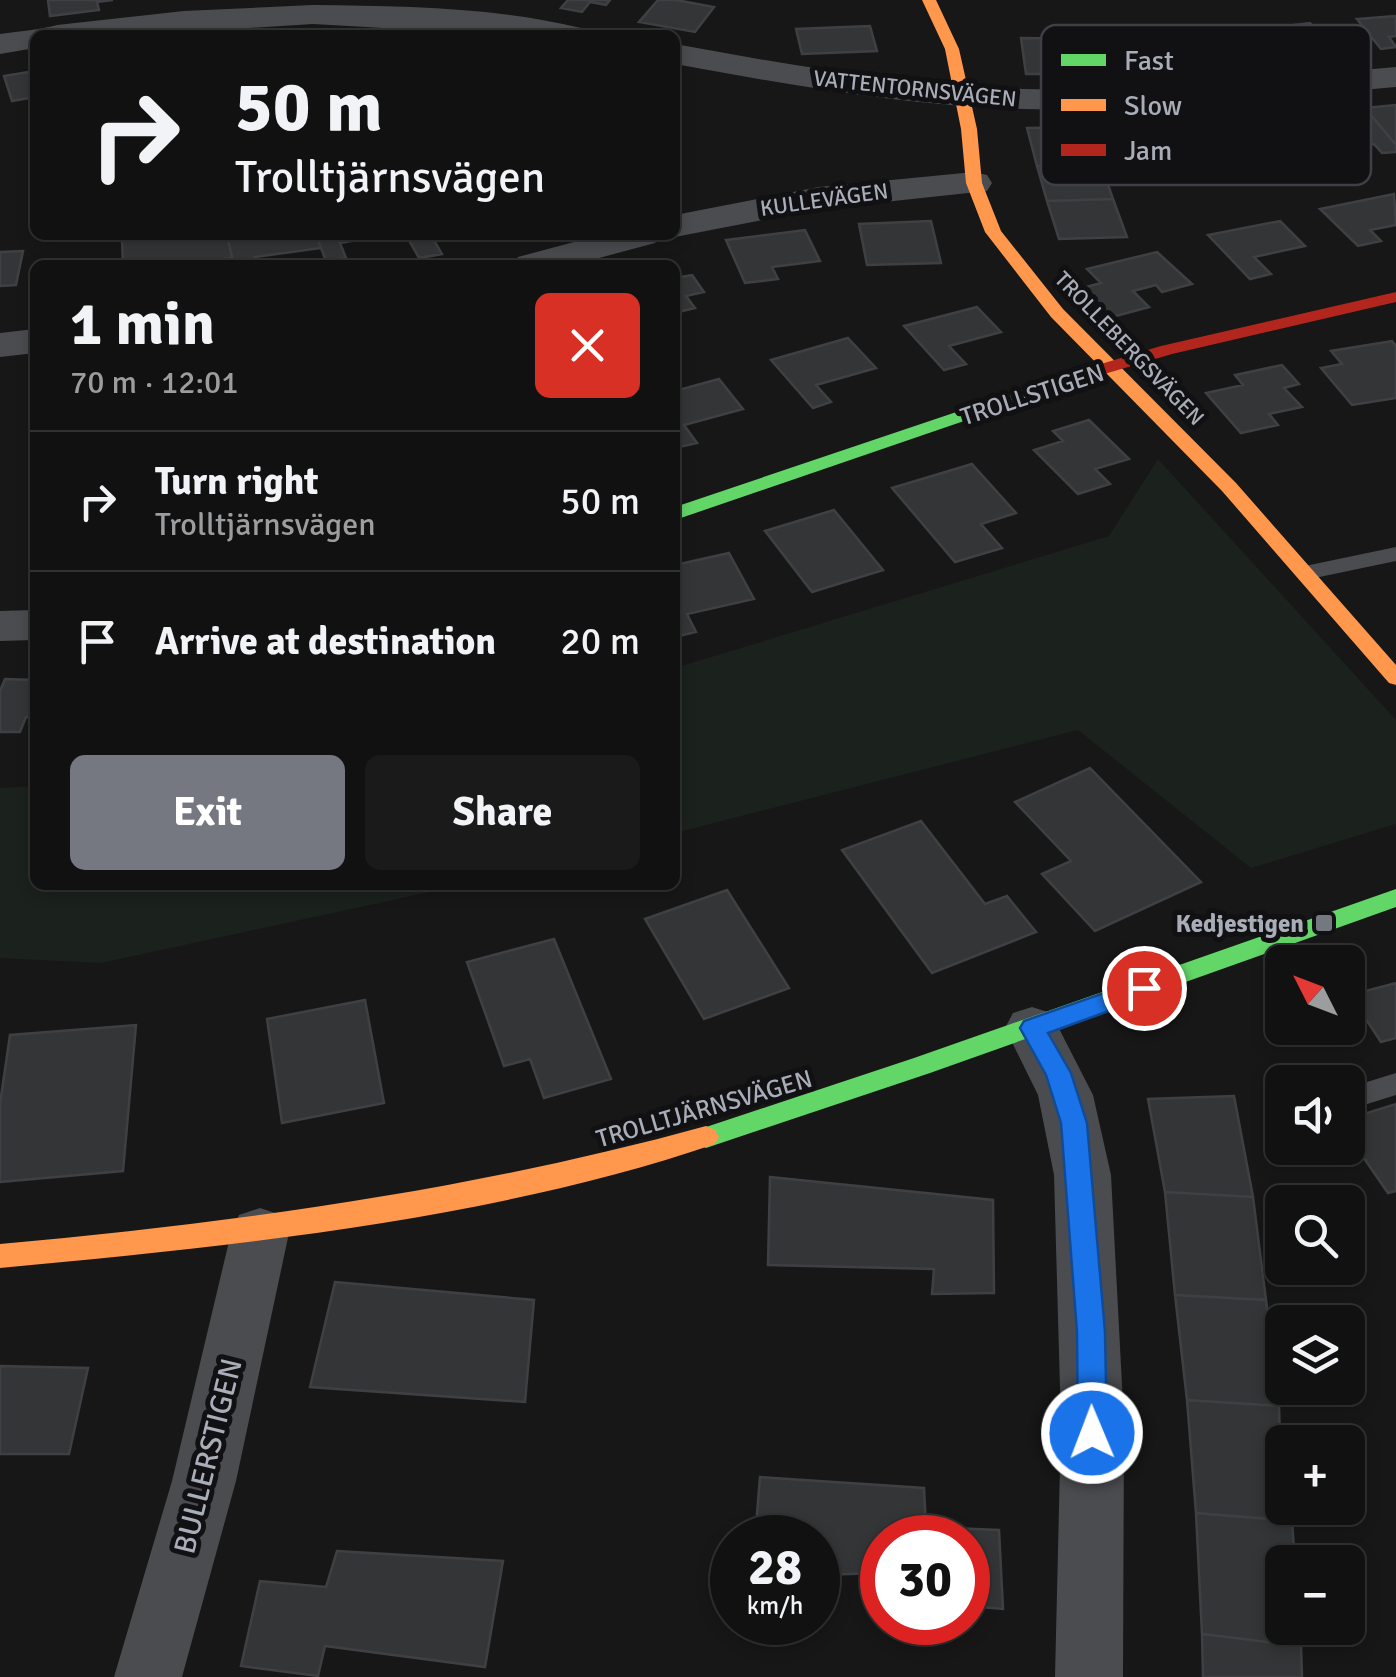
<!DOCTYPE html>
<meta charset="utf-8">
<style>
body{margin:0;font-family:Signika,sans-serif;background:#1a1a1a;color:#f1f3f6;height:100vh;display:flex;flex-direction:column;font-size:38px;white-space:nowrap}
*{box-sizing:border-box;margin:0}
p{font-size:32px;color:#9c9d9f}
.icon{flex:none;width:55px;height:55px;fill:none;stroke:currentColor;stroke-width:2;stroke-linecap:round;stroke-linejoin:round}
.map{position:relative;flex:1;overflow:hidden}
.side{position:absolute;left:30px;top:260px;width:650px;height:630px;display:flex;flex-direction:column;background:#111;border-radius:15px;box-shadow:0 5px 15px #0003,0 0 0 2px #303131}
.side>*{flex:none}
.guide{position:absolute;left:30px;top:30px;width:650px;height:210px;border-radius:15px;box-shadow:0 5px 15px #0003,0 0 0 2px #303131;background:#111;color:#f1f3f6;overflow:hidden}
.needle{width:65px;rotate:312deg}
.buttons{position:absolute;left:1265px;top:945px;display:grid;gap:20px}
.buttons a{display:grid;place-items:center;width:100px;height:100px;border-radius:15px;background:#111;box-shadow:0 5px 15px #0003,0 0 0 2px #303131;font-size:50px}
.speed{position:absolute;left:710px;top:1515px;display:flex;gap:20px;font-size:50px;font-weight:700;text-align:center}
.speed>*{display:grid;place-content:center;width:130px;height:130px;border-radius:50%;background:#111;box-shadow:0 5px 15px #0003,0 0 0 2px #303131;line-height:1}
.speed small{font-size:25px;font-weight:400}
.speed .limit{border:15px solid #d22;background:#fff;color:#111}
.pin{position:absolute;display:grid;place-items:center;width:85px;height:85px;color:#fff;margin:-42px;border:5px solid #fff;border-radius:50%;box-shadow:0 2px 10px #0007}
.me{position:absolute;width:110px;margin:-55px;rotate:359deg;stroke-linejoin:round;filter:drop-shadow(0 0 8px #0008)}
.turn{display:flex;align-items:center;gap:35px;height:210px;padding:0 40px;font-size:45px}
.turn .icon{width:130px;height:130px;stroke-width:2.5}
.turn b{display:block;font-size:70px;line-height:85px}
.round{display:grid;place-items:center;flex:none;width:105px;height:105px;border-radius:15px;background:#1a1a1a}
.overview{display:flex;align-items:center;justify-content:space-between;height:170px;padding:0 40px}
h1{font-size:60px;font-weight:800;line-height:75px}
.button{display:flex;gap:20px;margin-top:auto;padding:20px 40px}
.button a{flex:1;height:115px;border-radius:15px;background:#757880;color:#fff;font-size:40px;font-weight:800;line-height:115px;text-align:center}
.button a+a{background:#1a1a1a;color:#f1f3f6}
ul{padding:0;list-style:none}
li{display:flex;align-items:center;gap:30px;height:140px;padding:0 40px;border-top:2px solid #303131}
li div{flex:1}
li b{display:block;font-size:38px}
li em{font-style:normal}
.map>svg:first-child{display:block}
</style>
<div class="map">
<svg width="1396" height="1677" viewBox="0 0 1396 1677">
<rect width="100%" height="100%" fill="#171717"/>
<path fill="#1b211c" d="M1158,459L1396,720V824L1251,868L1078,730L675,833V668L1109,536Z
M35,786V885H462L101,963L0,958V788Z"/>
<path fill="#343537" stroke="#3f4043" stroke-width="2.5" d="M48,0H113L97,2L99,10L50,16Z
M568,0H610L606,5L590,2L582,12L561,8Z
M658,0H676L714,7L695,32L639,22Z
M1396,16V36L1389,37L1396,47L1381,49L1357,19Z
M1310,23L1326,41L1274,47L1285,60L1260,62L1234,32Z
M870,26L877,51L802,54L796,29Z
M1021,38L1092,39L1097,63L1045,62L1047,74H1026Z
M35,71V97L12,101L4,76Z
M1396,105V143L1395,144L1365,108Z
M1365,108L1396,145V152L1382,153L1374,144L1324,149L1298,115Z
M1090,127L1101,164L1037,166L1027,128Z
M1101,164L1113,199L1047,201L1037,166Z
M1394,194L1396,225L1370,230L1381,241L1358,246L1320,209Z
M1113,199L1127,237L1059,239L1047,201Z
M931,221L941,263L867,265L859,224Z
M1280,221L1305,246L1254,257L1271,274L1250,279L1208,235Z
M805,230L820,261L772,267L778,279L745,283L726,240Z
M170,235H227L232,258L172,265H123L122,240Z
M227,235H316L321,248L255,257L257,265H234Z
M316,235H386L340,243L346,258L326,261Z
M406,235H431L442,254L419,258Z
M23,251L16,285L0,286V252Z
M1157,252L1192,284L1162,292L1156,285L1133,291L1149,307L1108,318L1079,289L1101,283L1087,269Z
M692,275L704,292L686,296L695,308L675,313V278Z
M977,307L1001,332L949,346L966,364L944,370L904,326Z
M848,338L876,368L816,385L831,402L813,408L771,360Z
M1392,341L1396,346V398L1352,405L1321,368L1342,364L1331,351Z
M1282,365L1299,384L1284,388L1302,407L1269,414L1278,425L1241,433L1206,393L1243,385L1235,375Z
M719,379L743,409L684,425L697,443L675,448V391Z
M1089,420L1129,459L1095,469L1110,484L1078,494L1034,450L1063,441L1053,431Z
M972,464L1016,513L981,524L1002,548L955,562L892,488Z
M834,510L883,570L812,592L765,531Z
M729,553L754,599L687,614L696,632L675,637V565Z
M5,679L35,680V717H26L20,732H0V691Z
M1090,768L1201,882L1095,931L1042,874L1071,861L1015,802Z
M921,821L985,904L1007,896L1036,932L932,973L842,850Z
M727,890L789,988L704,1019L645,919Z
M554,939L611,1079L544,1098L530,1059L504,1066L467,962Z
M1396,983V1038L1381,1042L1350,995Z
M365,1000L384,1103L282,1123L267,1019Z
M136,1025L123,1171L0,1182V1104L10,1035Z
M1234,1096L1253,1197L1165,1192L1148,1099Z
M1396,1104V1191L1388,1193L1348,1135V1119Z
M770,1177L993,1200L994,1293L932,1294L934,1269L768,1265Z
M1165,1192L1253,1197L1266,1300L1175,1295Z
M335,1282L534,1300L525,1402L310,1387Z
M1175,1295L1266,1300L1279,1406L1187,1400Z
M0,1366L88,1368L69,1454H0Z
M1187,1400L1279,1406L1282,1508H1290L1292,1521L1196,1513Z
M760,1477L924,1488L926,1527L999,1530L1003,1609L968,1606V1538H882V1573L818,1575V1538H755Z
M1196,1513L1292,1521L1295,1562H1282V1628H1299L1301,1646L1202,1634Z
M337,1551L503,1561L485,1667L325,1646L318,1676L241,1666L260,1581L326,1587Z
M1202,1634L1301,1646L1302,1677H1203Z"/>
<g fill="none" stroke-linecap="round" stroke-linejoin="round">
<path fill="#4b4c50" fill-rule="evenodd" d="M1396,547V561L1305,580L1294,573L1305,566Z
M1396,1073V1095L1364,1105L1354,1102L1350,1094L1354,1086Z"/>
<path fill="#4b4c50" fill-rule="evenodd" d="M313,5C402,6 495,7 581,28L586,35H506L313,24L136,35H35V48L0,54V34C20,31 39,30 57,25L184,11Z
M675,44C790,65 906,86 1023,89C1148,92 1272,77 1396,67V87C1272,97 1148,112 1023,109C906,106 790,85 675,64Z
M974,172L987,175L992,183L987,191L819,209L675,237L667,235H675V215L819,187Z
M600,235H660L655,243L573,265H512L518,257Z
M35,329V353L0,357V333Z
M35,610V640L0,641V611Z
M1032,1007L1051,1013L1093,1095L1111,1175L1124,1423L1123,1677H1055L1061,1423L1054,1175L1038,1095L1005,1028L1013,1013Z
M260,1208L281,1215L289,1233L236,1481L182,1677H114L172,1481L231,1233L239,1215Z"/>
<path fill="#63d668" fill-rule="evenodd" d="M1057,378L1066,383L1063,387L675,520V507Z
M1396,889V907L930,1073L706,1148L697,1144L693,1137L697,1130L914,1058Z"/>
<path fill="#ff974d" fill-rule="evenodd" d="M922,0H936L959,49L977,129L982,183L1001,231L1063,309L1236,483L1396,665V685L1389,683L1222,491L1051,317L985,232L966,183L961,129L945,49Z
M706,1126L715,1130L719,1137L715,1144C493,1220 233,1246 0,1268V1244C239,1222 474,1190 706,1126Z"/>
<path fill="#b3261e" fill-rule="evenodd" d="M1396,292V302L1172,354L1057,388L1048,383L1051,379L1161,346Z"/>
</g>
<path fill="#1a73e8" stroke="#114b97" stroke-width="2.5" d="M1144,979L1153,981L1156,988L1153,995L1048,1033L1071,1073L1087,1123L1105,1332L1107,1433L1103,1443L1092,1446L1082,1443L1078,1433L1077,1332L1061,1123L1046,1075L1020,1028L1024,1021Z"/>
<rect fill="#757880" stroke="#111113" stroke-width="4" x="1314" y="913" width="20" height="20" rx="5"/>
<g text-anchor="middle" stroke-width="10" stroke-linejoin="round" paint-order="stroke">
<g font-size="22" fill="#a8adb8" stroke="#111113">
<text transform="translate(915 88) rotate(6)" y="8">VATTENTORNSVÄGEN</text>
<text transform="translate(824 199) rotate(-8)" y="8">KULLEVÄGEN</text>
<text transform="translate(1130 348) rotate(46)" y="8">TROLLEBERGSVÄGEN</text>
</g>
<g font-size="25" fill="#a8adb8" stroke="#111113">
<text transform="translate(1032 394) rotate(-18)" y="9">TROLLSTIGEN</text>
<text transform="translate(704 1108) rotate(-16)" y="9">TROLLTJÄRNSVÄGEN</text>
</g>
<g font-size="25" font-weight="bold" fill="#a8adb8" stroke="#111113" text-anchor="end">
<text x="1304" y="932">Kedjestigen</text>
</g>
<g font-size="30" fill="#a8adb8" stroke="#111113">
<text transform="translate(208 1456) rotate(-76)" y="10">BULLERSTIGEN</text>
</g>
</g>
<rect x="1041" y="25" width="330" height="160" rx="15" fill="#111113" stroke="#3e4045" stroke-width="2.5"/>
<rect x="1061" y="54" width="45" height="12" fill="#63d668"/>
<rect x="1061" y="99" width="45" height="12" fill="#ff974d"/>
<rect x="1061" y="144" width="45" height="12" fill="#b3261e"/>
<g font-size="28" fill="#a8adb8">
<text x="1124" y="70">Fast</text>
<text x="1124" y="115">Slow</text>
<text x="1124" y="160">Jam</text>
</g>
</svg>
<div class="buttons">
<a><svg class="needle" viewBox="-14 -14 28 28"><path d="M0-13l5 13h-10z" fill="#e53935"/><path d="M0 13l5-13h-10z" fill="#9c9d9f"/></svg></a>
<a><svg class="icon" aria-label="sound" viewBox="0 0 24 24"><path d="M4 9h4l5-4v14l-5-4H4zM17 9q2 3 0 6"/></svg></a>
<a><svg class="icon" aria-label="search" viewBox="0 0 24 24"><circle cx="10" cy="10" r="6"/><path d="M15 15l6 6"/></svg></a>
<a><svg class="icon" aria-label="layers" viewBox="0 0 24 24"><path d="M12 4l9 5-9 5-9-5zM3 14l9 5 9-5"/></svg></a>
<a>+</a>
<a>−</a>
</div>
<div class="speed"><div>28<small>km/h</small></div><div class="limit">30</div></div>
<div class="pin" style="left:1144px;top:988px;background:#d93025"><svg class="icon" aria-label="arrive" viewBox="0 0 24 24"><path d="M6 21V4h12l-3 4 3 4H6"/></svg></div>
<svg class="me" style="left:1092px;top:1433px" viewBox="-20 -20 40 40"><circle r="17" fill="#1a73e8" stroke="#fff" stroke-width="3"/><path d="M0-11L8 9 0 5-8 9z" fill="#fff"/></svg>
<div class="guide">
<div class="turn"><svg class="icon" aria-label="right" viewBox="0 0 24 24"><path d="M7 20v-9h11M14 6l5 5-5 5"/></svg><div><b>50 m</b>Trolltjärnsvägen</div></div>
</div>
<section class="side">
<div class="overview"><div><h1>1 min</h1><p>70 m · 12:01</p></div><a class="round" style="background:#d93025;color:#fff"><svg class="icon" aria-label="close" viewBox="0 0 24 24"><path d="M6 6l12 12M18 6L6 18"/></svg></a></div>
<ul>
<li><svg class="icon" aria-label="right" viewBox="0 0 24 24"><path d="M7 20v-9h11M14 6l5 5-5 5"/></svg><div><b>Turn right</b><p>Trolltjärnsvägen</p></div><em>50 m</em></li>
<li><svg class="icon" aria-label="arrive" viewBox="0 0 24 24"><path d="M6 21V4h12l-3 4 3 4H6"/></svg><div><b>Arrive at destination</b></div><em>20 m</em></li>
</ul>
<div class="button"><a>Exit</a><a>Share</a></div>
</section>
</div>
